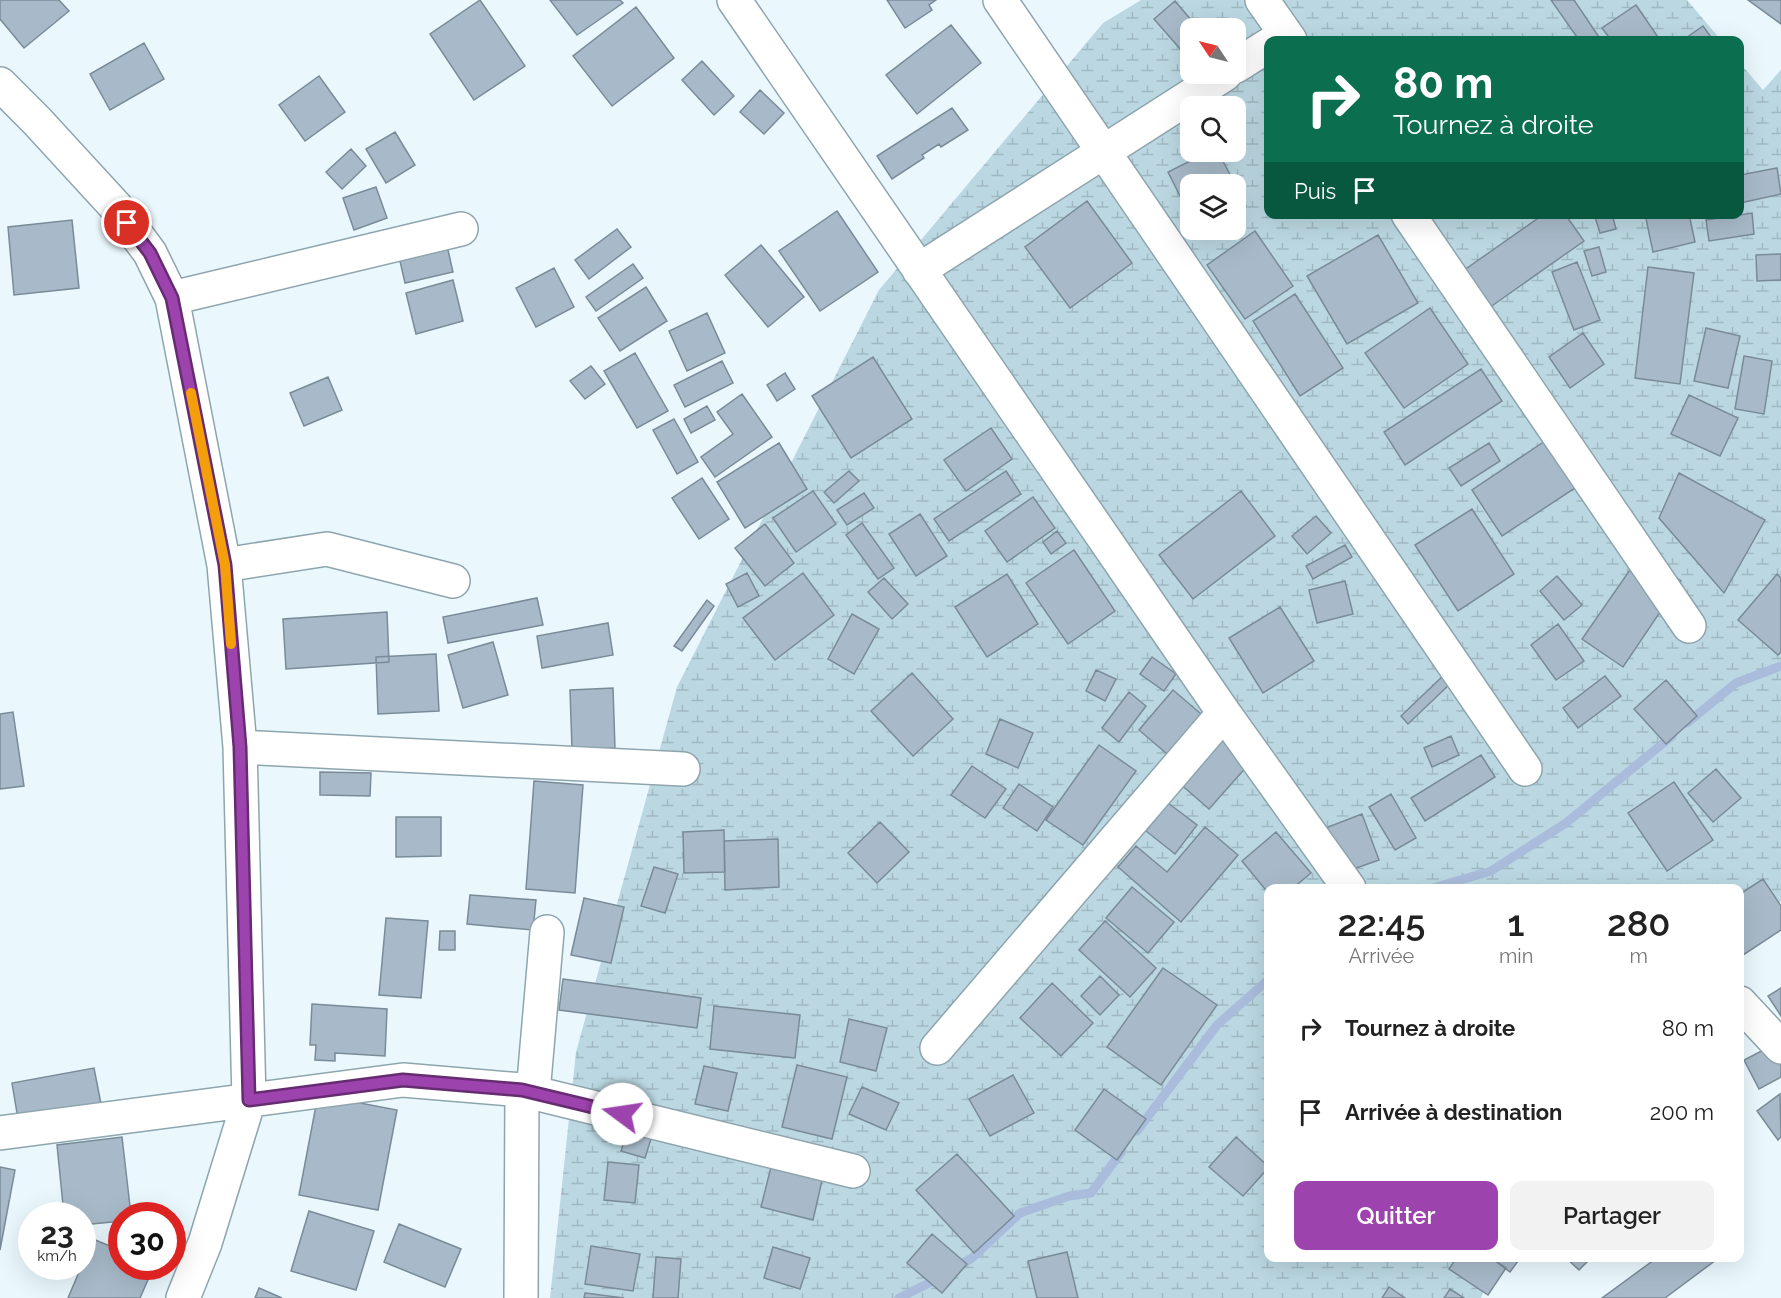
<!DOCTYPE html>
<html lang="fr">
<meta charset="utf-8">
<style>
body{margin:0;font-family:Raleway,sans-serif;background:#f2f2f2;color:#222;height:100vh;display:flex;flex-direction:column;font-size:22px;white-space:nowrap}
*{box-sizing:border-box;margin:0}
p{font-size:20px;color:#767676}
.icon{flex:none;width:33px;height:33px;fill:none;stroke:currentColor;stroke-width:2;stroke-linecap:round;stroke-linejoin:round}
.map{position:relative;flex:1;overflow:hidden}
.details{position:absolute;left:1264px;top:884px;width:480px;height:378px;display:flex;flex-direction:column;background:#fff;border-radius:12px;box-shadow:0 6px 24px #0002}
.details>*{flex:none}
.top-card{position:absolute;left:1264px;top:36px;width:480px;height:183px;border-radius:12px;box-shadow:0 6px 24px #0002;background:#0b6e4f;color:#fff;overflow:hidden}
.needle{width:39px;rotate:305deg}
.buttons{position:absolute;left:1180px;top:18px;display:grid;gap:12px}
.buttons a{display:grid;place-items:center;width:66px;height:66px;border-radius:12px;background:#fff;box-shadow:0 6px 24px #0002;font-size:30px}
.speed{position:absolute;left:18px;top:1202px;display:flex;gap:12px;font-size:30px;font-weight:700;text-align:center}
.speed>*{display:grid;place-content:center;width:78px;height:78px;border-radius:50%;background:#fff;box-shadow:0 6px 24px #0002;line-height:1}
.speed small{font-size:15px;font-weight:400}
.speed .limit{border:9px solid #d22;background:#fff;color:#111}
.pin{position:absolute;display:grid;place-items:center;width:51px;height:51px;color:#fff;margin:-26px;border:3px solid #fff;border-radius:50%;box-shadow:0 2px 6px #0007}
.me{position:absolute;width:66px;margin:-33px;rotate:284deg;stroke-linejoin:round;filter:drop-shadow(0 0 4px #0008)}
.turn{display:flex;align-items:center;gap:21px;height:126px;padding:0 30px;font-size:27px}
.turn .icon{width:78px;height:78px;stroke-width:2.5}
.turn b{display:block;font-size:42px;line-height:51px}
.then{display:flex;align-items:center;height:57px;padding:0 30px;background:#0003;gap:12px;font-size:22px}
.eta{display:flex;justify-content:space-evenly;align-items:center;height:102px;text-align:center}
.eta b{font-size:36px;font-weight:600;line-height:42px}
.primary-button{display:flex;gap:12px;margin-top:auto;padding:12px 30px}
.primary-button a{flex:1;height:69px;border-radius:12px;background:#9d43ae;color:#fff;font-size:24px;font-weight:600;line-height:69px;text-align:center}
.primary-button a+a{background:#f2f2f2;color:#222}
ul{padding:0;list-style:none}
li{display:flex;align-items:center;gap:18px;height:84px;padding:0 30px}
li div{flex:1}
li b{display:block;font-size:22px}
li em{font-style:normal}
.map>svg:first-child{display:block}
</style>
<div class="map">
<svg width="1781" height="1298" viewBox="0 0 1781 1298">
<defs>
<pattern id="wetland-marsh" width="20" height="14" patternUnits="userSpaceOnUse" patternTransform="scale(1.5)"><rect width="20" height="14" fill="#bbd8e2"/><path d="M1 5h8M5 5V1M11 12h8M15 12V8" fill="none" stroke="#a0b8c1"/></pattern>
</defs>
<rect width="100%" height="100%" fill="#eaf8fe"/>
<path fill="url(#wetland-marsh)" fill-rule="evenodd" d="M1141,0H1687L1721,40H1269V214H1740V63L1763,90L1781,70V902L1740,915V888H1269V1257H1498L1481,1298H550L576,1052L677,687L879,290L1103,23ZM1191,28H1236V74H1191ZM1191,106H1236V152H1191ZM1191,184H1236V230H1191Z"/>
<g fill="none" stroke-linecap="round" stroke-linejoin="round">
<path stroke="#aabcdc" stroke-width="9" d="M1687,723L1736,683L1781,666
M1433,888L1491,871L1566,823L1672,736
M1137,1131L1217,1025L1269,979
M955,1268L972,1258L1020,1213L1069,1196L1091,1193L1122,1151
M899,1298L941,1277"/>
</g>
<path fill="#a8bac9" stroke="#7a8b98" stroke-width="1.5" d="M0,0H59L69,11L24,48L0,19Z
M480,0L525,66L474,100L430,34Z
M550,0H620L623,3L577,35Z
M887,0H936L929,5L932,10L905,28Z
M1551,0H1574L1601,40H1579Z
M1748,0H1781V24Z
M1175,1L1198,28H1191V58L1189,59L1154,19Z
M1636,5L1660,40H1611L1602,28Z
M636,7L674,58L612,106L573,56Z
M951,25L981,63L917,114L886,75Z
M1703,26L1713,40H1683Z
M144,43L164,79L110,110L90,74Z
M702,61L734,96L714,115L682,80Z
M319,76L345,112L305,141L279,105Z
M760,90L784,113L764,134L740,112Z
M952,108L968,130L941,147L939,144L922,155L924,158L892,179L877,156Z
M395,132L415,165L386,183L366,149Z
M351,149L366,166L342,189L326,172Z
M1208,152H1218L1235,184H1191V218L1168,172Z
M1777,168L1781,194L1740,203V175Z
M376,187L387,218L354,230L343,198Z
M1236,187L1246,206L1236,211Z
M1087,201L1132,263L1070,308L1025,247Z
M837,211L878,272L820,311L779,251Z
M1752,213L1754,234L1709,241L1706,220Z
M1544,214H1565L1584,241L1486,310L1460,273Z
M1604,214H1612L1616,229L1600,233L1595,217Z
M1645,214H1689L1695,242L1653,252Z
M72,220L79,288L14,295L8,227Z
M617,229L631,247L589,279L575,260Z
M1255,231L1293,286L1245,319L1207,265Z
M1378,235L1418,303L1347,344L1307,276Z
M445,237L453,272L405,283L397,248Z
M761,245L804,297L768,327L725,275Z
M1599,247L1606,272L1592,276L1584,251Z
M1781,254V280L1757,281L1756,255Z
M1577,262L1600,320L1574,330L1552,272Z
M633,264L643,278L596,311L586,297Z
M1648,267L1694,273L1680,384L1635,378Z
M554,268L574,307L536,327L516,288Z
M453,280L463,321L416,334L406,293Z
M646,287L667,321L620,351L598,318Z
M1295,294L1343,368L1300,396L1253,321Z
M1430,308L1468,364L1404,408L1365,353Z
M707,313L725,353L687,371L669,331Z
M1706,328L1740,336L1728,388L1694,381Z
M1583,333L1604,364L1570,388L1549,357Z
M635,353L668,411L637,428L604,371Z
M1744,356L1772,361L1764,414L1735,409Z
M873,357L912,419L851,458L812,396Z
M722,361L733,383L685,407L674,385Z
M591,366L605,384L585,399L570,381Z
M1481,369L1502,401L1405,465L1384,432Z
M785,373L795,389L777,401L767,385Z
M328,377L342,410L304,426L290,393Z
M742,394L772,437L715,477L701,457L733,434L717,412Z
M1689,395L1738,418L1720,456L1671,434Z
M707,406L715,420L691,433L684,419Z
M674,419L698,462L677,474L653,430Z
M991,428L1012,459L966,491L944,460Z
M1545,441L1575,488L1502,536L1472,490Z
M779,443L807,489L745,528L717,482Z
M1489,443L1500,461L1461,486L1449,468Z
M849,471L859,481L834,503L824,492Z
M1006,471L1021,494L949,541L934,519Z
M1679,473L1765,520L1724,593L1659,518Z
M702,478L729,519L699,539L672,498Z
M813,491L836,524L796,552L773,518Z
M1241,491L1275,536L1193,599L1159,555Z
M864,493L874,508L847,525L837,510Z
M1033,497L1055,528L1007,562L985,531Z
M1472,509L1514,574L1458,611L1415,545Z
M920,514L947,556L916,576L889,534Z
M1316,516L1331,533L1307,554L1292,536Z
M862,523L894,568L878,579L846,535Z
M765,524L794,563L765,586L735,548Z
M1057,531L1066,543L1051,554L1043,542Z
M1345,545L1352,557L1313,579L1306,566Z
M1074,550L1115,611L1068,644L1026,583Z
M1641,554L1681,581L1623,667L1582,639Z
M747,573L759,596L738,607L726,584Z
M803,573L834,615L775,660L743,618Z
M1007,574L1038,624L987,657L955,607Z
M1777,574L1781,578V652L1778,655L1738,620Z
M1557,576L1582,605L1564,620L1540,591Z
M884,578L908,604L892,619L868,592Z
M1345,581L1353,614L1317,623L1309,590Z
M537,598L543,625L448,643L443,617Z
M707,600L714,606L682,651L674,646Z
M1280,607L1314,661L1263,693L1229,638Z
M387,612L389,662L286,669L283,619Z
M852,614L879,629L854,674L828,659Z
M608,623L613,655L542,668L537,636Z
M1558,624L1584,661L1556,680L1531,645Z
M493,642L508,695L463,708L448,655Z
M436,654L439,711L378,714L376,657Z
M1152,657L1176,674L1164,691L1140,674Z
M1096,670L1116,679L1105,701L1086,691Z
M912,673L953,719L913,756L871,711Z
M1445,674L1453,681L1408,724L1401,716Z
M1605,676L1621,696L1578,728L1563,708Z
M1666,680L1697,716L1666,744L1634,709Z
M613,688L615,748L572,749L570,690Z
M1173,690L1207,719L1173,759L1139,730Z
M1129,692L1146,706L1119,742L1102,728Z
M13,712L24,786L0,789V714Z
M1000,719L1033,733L1018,768L986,754Z
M1451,736L1459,755L1432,767L1424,748Z
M1218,737L1249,764L1209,809L1178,782Z
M1099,745L1136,771L1083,845L1046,820Z
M1481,755L1495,777L1425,821L1411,798Z
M972,766L1006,789L985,818L951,795Z
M1716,769L1741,798L1713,822L1688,793Z
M320,772L371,773L370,796L320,795Z
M534,781L583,785L575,893L526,889Z
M1674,782L1713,840L1667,871L1628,813Z
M1019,784L1053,807L1037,831L1003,808Z
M1391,794L1416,838L1395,850L1369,807Z
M1168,803L1197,825L1175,854L1146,831Z
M1362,814L1379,860L1339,874L1323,829Z
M396,817H441V856L396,857Z
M880,822L909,852L877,883L848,853Z
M1205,827L1238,855L1181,922L1118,867L1136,846L1167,872Z
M724,830L725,872L684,873L683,832Z
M1276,832L1311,873L1293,888H1269V894L1242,861Z
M778,839L779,887L725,890L724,841Z
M654,867L678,874L665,913L641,906Z
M1763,879L1781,906V930L1740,957V894Z
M1132,887L1174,922L1148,953L1106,918Z
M470,895L536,900L533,930L467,924Z
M584,898L624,907L611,963L571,955Z
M386,918L428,921L421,998L379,995Z
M1105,921L1156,968L1130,997L1079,950Z
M440,931H455V950H439Z
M1163,968L1217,1005L1161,1085L1107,1047Z
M1100,976L1119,995L1100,1015L1081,996Z
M563,979L701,998L697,1028L559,1010Z
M1052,983L1093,1023L1061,1056L1020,1018Z
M1781,988V1016L1768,996Z
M312,1004L387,1009L385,1056L335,1053V1061L315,1060L316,1045H310Z
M714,1006L800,1015L795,1058L710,1049Z
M849,1019L887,1028L876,1071L840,1062Z
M1771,1046L1781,1064V1077L1759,1089L1744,1060Z
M797,1065L847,1077L832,1139L782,1127Z
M704,1066L737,1073L728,1111L695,1104Z
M94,1068L101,1104L18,1119L12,1083Z
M1013,1075L1034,1113L990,1136L969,1099Z
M862,1087L899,1103L886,1130L849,1114Z
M1104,1089L1146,1119L1117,1160L1075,1130Z
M1780,1094L1781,1137L1778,1140L1757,1111Z
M318,1095L397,1110L378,1210L299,1195Z
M631,1119L655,1126L645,1158L621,1151Z
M122,1137L131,1215H122V1221L82,1225V1215H64L57,1145Z
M1236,1137L1269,1167L1243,1196L1209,1167Z
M957,1154L1014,1216L974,1253L916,1190Z
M608,1162L639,1165L635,1203L604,1200Z
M772,1163L823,1176L813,1220L761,1207Z
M0,1167L15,1170L0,1250Z
M309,1211L374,1231L356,1290L291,1271Z
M399,1224L461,1249L445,1287L384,1262Z
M932,1234L967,1264L942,1293L907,1263Z
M93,1239L122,1251V1266H154L140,1298H68Z
M591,1246L640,1254L633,1291L585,1284Z
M773,1247L810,1258L800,1289L764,1278Z
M1067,1252L1078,1298H1037L1028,1261Z
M656,1257L681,1259L678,1298H653Z
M1457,1257H1490L1506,1268L1488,1295L1449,1269Z
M1496,1257H1521L1510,1272L1494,1260Z
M1565,1257H1592L1579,1270Z
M1658,1257H1720L1665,1298H1602Z
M1389,1287L1405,1298H1382Z
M259,1288L282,1298H255Z
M1450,1289L1464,1298H1444Z
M585,1293L624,1298H584Z"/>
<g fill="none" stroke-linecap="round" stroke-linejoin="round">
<defs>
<path id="minor" d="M734,0L1224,713L1349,888
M1000,0L1525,769
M1262,0L1290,40
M1236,66L1269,45
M0,84L37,121L116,207L150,253L172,298L224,565L240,747L249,1100L205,1243L183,1298
M1408,214L1689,626
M919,270L1225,74
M172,298L461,229
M224,565L327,549L453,581
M240,747L683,769
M1740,1003L1781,1047
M937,1048L1224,713
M533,1093L547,932
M0,1133L403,1080L522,1090L853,1171
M521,1298L522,1090"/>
</defs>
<use href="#minor" stroke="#8ea5ae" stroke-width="36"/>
<use href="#minor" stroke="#fff" stroke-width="33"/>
</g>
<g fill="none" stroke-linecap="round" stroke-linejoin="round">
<defs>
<path id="route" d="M127,223L150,253L172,298L225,565L240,747L249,1100L403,1080L522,1090L622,1114"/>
</defs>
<use href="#route" stroke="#662c71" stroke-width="15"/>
<use href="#route" stroke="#9d43ae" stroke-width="10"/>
<path stroke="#f59e0b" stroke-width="10" d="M191,393L225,565L231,644"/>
</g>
</svg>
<div class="buttons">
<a><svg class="needle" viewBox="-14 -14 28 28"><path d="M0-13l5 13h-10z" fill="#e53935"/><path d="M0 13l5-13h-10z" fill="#767676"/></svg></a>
<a><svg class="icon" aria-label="search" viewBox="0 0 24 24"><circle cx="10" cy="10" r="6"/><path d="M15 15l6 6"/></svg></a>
<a><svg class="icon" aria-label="layers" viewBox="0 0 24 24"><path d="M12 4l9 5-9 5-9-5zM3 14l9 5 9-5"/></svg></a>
</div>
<div class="speed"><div>23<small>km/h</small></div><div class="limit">30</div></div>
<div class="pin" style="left:127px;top:223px;background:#d93025"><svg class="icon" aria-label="arrive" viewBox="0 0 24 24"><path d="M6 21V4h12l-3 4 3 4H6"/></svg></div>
<svg class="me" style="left:622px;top:1114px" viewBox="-20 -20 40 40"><circle r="19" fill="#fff"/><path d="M0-13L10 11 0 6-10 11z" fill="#9d43ae"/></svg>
<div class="top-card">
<div class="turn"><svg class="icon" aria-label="right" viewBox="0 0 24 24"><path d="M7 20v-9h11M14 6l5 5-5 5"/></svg><div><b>80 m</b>Tournez à droite</div></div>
<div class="then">Puis<svg class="icon" aria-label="arrive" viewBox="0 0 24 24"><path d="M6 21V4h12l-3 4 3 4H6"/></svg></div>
</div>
<section class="details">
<div class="eta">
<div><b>22:45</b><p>Arrivée</p></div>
<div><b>1</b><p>min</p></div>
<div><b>280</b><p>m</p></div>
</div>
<ul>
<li><svg class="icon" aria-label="right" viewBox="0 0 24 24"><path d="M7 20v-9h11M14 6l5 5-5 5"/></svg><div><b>Tournez à droite</b></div><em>80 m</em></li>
<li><svg class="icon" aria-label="arrive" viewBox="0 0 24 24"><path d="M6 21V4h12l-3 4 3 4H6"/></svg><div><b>Arrivée à destination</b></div><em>200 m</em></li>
</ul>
<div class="primary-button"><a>Quitter</a><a>Partager</a></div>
</section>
</div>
